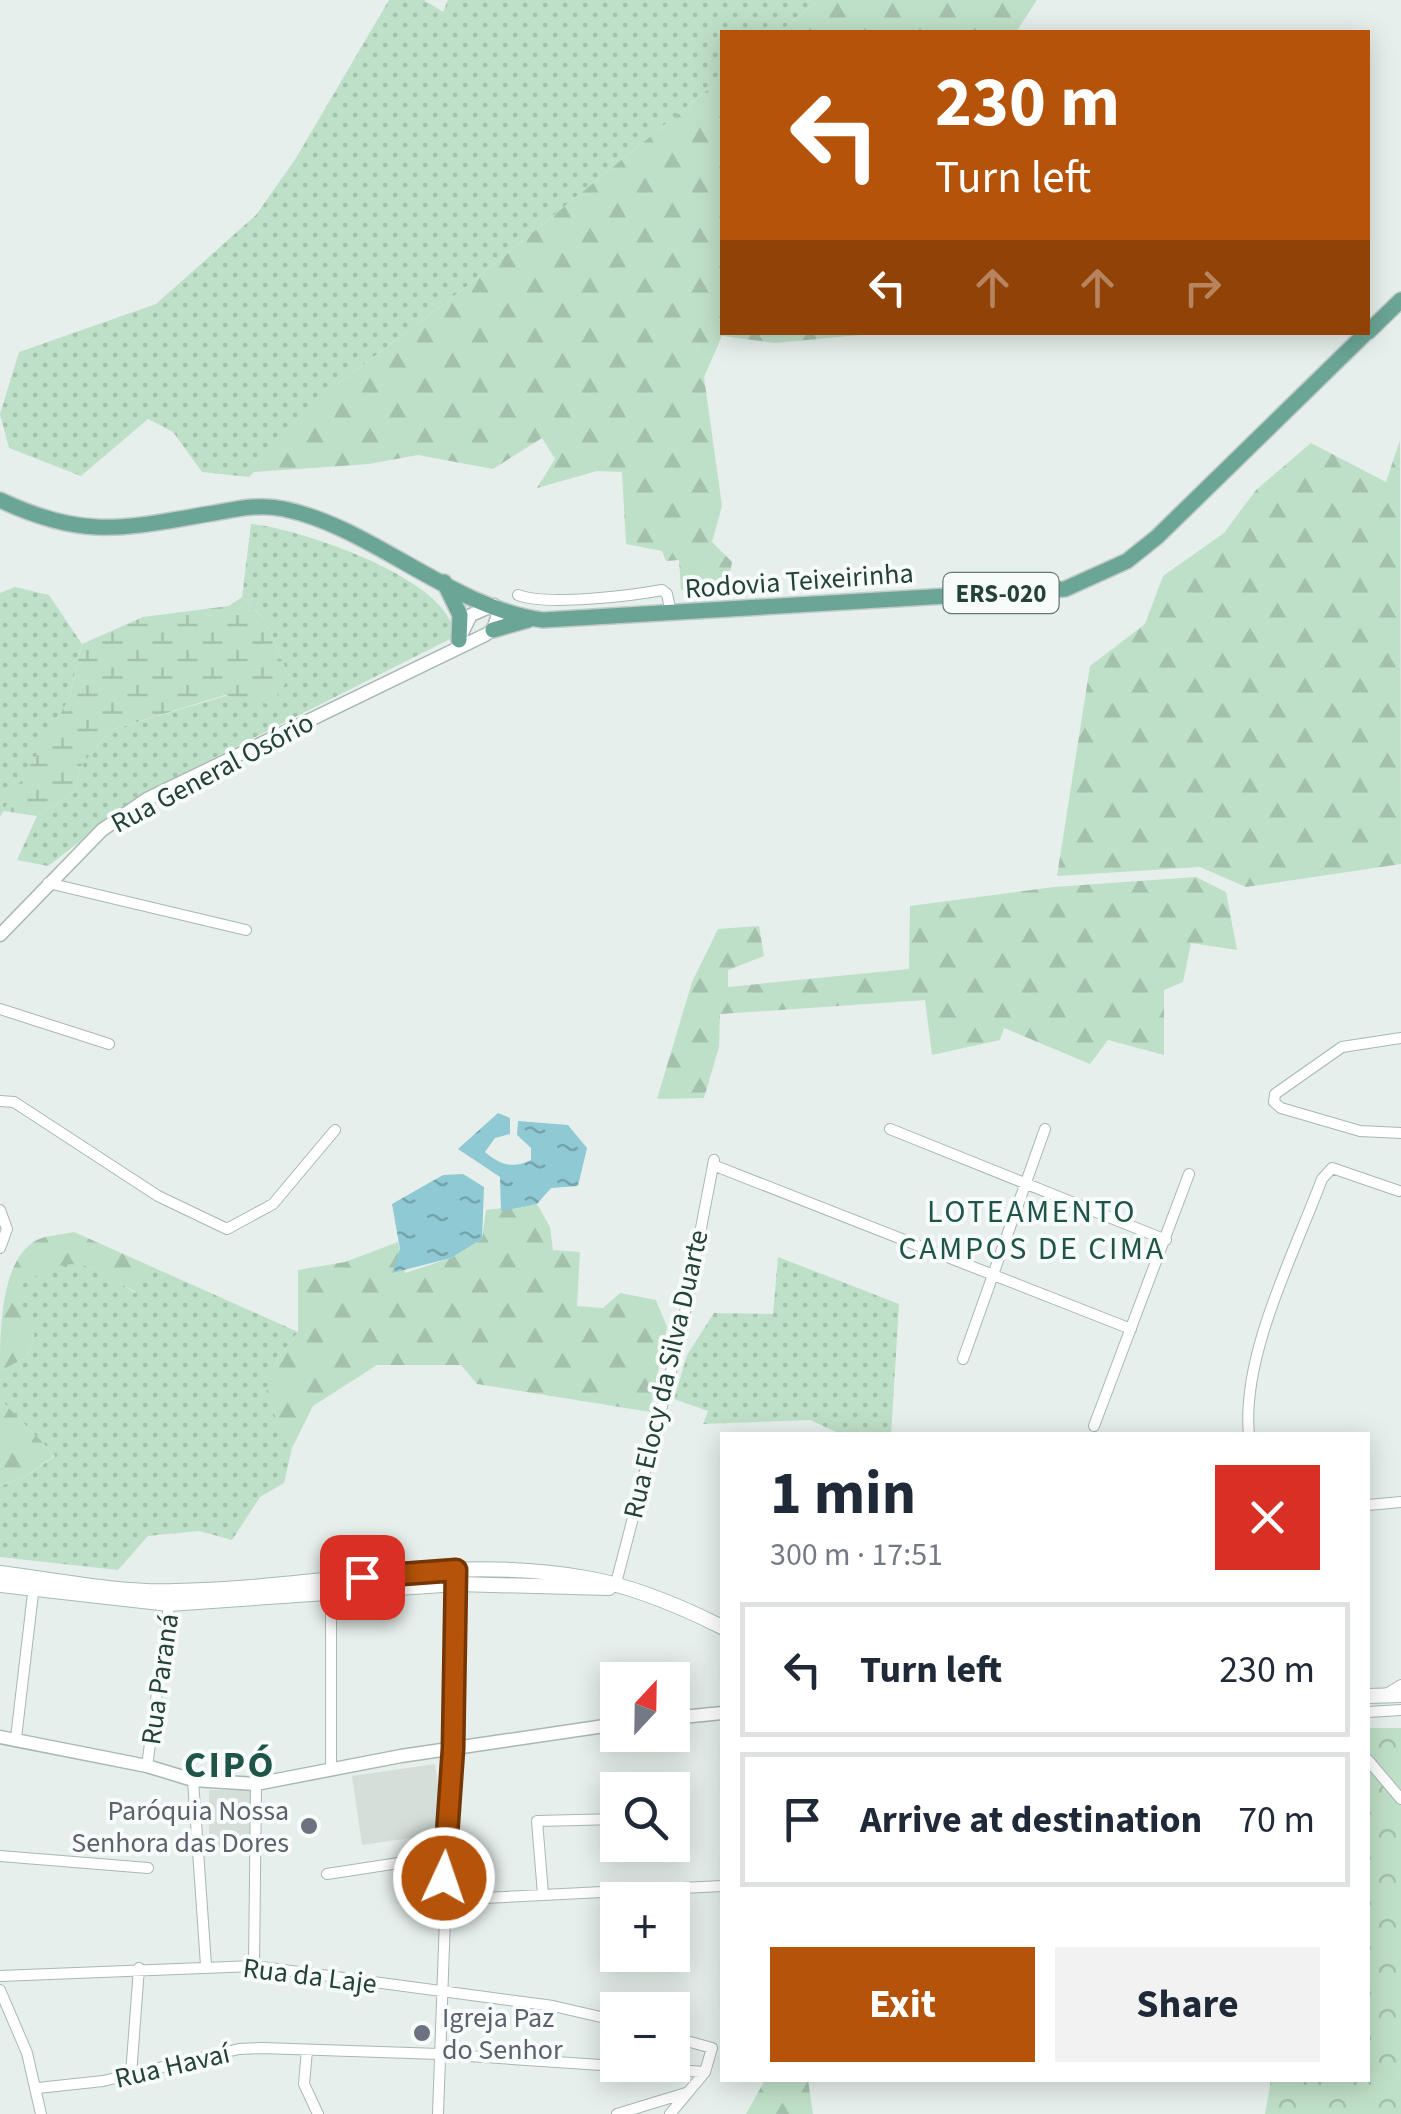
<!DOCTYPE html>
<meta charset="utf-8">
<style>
body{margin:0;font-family:"Source Sans 3",sans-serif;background:#f2f2f3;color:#1f2937;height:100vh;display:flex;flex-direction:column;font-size:38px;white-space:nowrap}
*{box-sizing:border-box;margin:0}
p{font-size:32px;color:#747a83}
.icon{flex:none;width:55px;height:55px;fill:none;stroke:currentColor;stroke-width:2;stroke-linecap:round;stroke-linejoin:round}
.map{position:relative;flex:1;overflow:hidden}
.panel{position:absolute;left:720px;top:1432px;width:650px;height:650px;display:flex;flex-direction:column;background:#fff;border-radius:0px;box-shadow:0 5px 25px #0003}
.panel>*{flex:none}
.top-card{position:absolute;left:720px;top:30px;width:650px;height:305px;border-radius:0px;box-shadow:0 5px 25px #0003;background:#b45309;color:#fff;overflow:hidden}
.needle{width:65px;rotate:22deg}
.controls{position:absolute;left:600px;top:1662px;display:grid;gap:20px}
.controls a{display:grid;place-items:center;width:90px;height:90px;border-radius:0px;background:#fff;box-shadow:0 5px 25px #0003;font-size:50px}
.pin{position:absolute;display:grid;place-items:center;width:85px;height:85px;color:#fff;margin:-42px;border-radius:20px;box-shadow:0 5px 15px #0006}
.me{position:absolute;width:110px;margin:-55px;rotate:3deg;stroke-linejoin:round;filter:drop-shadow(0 0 8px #0008)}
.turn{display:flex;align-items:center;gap:35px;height:210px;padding:0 50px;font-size:45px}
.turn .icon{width:130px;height:130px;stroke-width:2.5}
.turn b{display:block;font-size:70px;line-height:85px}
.lanes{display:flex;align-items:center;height:95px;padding:0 50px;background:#0003;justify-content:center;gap:50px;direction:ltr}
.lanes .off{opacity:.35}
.round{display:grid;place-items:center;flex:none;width:105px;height:105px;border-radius:0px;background:#f2f2f3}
.head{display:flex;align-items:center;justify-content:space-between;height:170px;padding:0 50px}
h1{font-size:60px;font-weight:700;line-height:75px}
.action{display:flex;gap:20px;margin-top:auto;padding:20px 50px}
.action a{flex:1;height:115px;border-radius:0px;background:#b45309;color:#fff;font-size:40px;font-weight:700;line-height:115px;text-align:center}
.action a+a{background:#f2f2f3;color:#1f2937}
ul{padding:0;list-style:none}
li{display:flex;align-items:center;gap:30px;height:135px;margin:0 20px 15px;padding:0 30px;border:5px solid #e0e1e3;border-radius:0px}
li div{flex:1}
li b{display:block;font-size:38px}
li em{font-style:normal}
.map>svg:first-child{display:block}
</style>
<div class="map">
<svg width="1401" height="2114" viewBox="0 0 1401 2114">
<defs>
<pattern id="grass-dots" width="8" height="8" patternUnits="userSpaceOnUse" patternTransform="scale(2.5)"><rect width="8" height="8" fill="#bfe0c8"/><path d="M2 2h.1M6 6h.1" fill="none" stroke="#a4c1ad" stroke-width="1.8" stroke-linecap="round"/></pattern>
<pattern id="forest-firs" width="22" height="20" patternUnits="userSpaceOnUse" patternTransform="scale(2.5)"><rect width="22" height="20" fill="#bfe0c8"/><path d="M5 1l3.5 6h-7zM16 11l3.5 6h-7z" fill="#a4c1ad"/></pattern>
<pattern id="wetland-marsh" width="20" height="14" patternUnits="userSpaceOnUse" patternTransform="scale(2.5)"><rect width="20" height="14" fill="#bfe0c8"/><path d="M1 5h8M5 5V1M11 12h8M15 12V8" fill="none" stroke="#a4c1ad"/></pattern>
<pattern id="park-crowns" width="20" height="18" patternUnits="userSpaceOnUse" patternTransform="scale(2.5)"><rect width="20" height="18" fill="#bfe0c8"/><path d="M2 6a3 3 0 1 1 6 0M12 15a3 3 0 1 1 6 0" fill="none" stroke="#a4c1ad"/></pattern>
<pattern id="water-ripples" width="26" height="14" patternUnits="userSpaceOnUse" patternTransform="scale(2.5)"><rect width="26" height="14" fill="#8ec9d4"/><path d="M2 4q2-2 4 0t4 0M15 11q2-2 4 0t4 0" fill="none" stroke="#74a5ad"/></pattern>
</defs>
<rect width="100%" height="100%" fill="#e6efeb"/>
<path fill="#d4dfda" d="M435,1764L445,1833L362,1845L352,1776Z
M209,1790H250V1847H209Z"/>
<path fill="url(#grass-dots)" d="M389,0H424L443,12L448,0H819L779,32H722V78L462,290L338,384L249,477L202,472L173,432L148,419L81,476L9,448L0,414L19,352L156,304L256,215L296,158Z
M251,524C299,528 456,581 454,637L142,794L48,866L17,860L37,816L74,793L81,766L111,730L289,677L265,620L242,597Z
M15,587L49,595L82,644L68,701L0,817V593Z
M778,1257L899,1304L891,1435H843L810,1420L703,1424L708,1411L674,1399L687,1355L714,1313L773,1314Z
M73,1261L106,1273L135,1293L148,1265L298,1332L274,1365L266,1397L292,1448L284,1483L260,1497L232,1540L199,1531L148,1536L118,1570L0,1557V1486L25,1477L55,1456L0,1399V1371L27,1357L34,1335L15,1289L46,1268Z"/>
<path fill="url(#forest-firs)" d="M819,0H1037L1016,32H779Z
M722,78V332L882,333L775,343L722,336L704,377L722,506L712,542L732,562L727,590H681L679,560L666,561L662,551L626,544L622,472L597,471L537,488L555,459L542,438L493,469L418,455L369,464L253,472L338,384L462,290Z
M1400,440L1401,864L1246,887L1200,867L1057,876L1090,666L1145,624L1163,576L1224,533L1256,490L1311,443L1386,482Z
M1196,877L1226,892L1237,950L1191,943L1183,982L1164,990V1055L1108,1040L1090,1064L1004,1028L1000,1040L932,1055L925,1000L720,1014L719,1047L704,1098L657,1099L692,982L718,929L759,926L764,956L728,970V987L909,969L910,906L1054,887Z
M537,1204L550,1227L553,1250L580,1252L577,1306L603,1308L620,1293L656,1300L667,1327L650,1412L477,1384L461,1365H377L313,1406L292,1448L265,1397L274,1365L298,1332V1270L345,1262L398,1242L405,1273L451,1258L482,1239L486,1210Z
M74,1232L148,1265L136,1293C85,1259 68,1252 16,1289L34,1335L27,1357L0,1371C0,1333 0,1262 35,1241C45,1235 62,1235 74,1232Z
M0,1399L55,1455L25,1477L0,1486Z
M765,2080H808L813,2114H746Z"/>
<path fill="url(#wetland-marsh)" d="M242,597L265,620L289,677L273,705L225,695L111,730L81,766L74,793L37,816L3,811L68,701L82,644L143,617L229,606Z"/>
<path fill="url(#park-crowns)" d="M1368,1728H1401V2114H1265L1271,2080H1368Z"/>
<path fill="url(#water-ripples)" d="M498,1113L510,1118V1134L495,1138L485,1152C500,1165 513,1169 531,1160V1148L517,1135L518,1121L568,1125L587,1148L578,1186L551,1188L537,1204L501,1211L500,1177L458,1149Z
M463,1174L484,1187L482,1239L451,1258L392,1273L400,1249L392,1204L443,1175Z"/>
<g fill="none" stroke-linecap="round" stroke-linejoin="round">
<defs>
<path id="minor" d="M518,595C546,606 630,596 662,590L667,594L671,613
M48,883L246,930
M0,1009L109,1044
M1401,1038L1342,1047L1275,1094L1274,1102L1281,1108L1360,1131L1401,1133
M0,1101L14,1102L158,1196L227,1229L273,1204L335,1130
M890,1129L1166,1240
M713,1165L1131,1329
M0,1210L7,1229L0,1248
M963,1359L1045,1129
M1094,1426L1189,1174
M1249,1435C1241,1356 1294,1254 1322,1179L1332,1168L1399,1191
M1368,1505L1401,1502
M615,1587L681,1333L714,1160
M1383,1696L1401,1685
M1368,1712L1401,1710
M16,1738L34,1585
M1368,1760L1401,1799
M147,1766L170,1597
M331,1770V1586
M193,1780L206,1965
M0,1856L148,1868
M327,1874L444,1856
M543,1894L537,1821L618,1819
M443,1900L722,1886
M254,1966L256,1784
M0,1976L254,1966L553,2006L618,2021
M0,1990L27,2053L41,2114
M307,2050L304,2084L318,2114
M131,2075L139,1968
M38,2088L103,2081L239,2049L262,2048L439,2054L705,2072
M438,2114L457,1581
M617,2114L686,2093
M670,2114L705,2072L712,2048L672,2037"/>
<path id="tertiary" d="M461,635L471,615L494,605
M0,935L102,830L147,799L485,635L493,630L500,608
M672,1718L722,1713
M0,1737L147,1766L193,1780L256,1784L401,1756L618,1724"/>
<path id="secondary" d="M0,1573C58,1580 116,1593 175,1591C311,1589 451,1553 586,1578C633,1586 680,1606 722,1627
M0,1585L169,1604L457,1584L609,1588
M1368,1696L1401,1695"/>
<path id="primary" d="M1368,332L1401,300
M0,500C83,539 121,529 208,514C233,510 258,503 284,509C372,527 451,608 543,620L1065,589L1127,561L1157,537L1367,332
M444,582L460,615L459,640
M493,630L528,620"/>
</defs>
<use href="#minor" stroke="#a8b8b2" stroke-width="12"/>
<use href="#tertiary" stroke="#a8b8b2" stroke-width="15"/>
<use href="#secondary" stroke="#a4bbb3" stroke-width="16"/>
<use href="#primary" stroke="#c2cac8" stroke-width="18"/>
<use href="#minor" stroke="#fff" stroke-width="10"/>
<use href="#tertiary" stroke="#fff" stroke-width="12"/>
<use href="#secondary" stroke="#fff" stroke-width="14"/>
<use href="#primary" stroke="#6aa596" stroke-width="15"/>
</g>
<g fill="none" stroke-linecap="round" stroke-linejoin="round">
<defs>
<path id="route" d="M362,1577L456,1570L453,1749L444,1878"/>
</defs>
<use href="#route" stroke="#753606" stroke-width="25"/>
<use href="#route" stroke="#b45309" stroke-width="18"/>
</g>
<g fill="#6b7280" stroke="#f7fbf9" stroke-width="4">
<circle cx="309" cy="1826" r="10"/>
<circle cx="422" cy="2033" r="10"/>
</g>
<g text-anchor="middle" stroke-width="8" stroke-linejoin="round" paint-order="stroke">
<rect fill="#f7fbf9" stroke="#637a73" stroke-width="2.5" x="943.5" y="573" width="115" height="40" rx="8"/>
<g font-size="25" font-weight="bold" fill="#24423a">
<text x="1001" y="602">ERS-020</text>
</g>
<g font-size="28" fill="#24423a" stroke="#f7fbf9">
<text transform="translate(799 580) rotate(-4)" y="10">Rodovia Teixeirinha</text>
<text transform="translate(212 772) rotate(-28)" y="10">Rua General Osório</text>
<text transform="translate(665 1374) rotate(-77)" y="10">Rua Elocy da Silva Duarte</text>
<text transform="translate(159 1679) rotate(-82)" y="10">Rua Paraná</text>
<text transform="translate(310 1975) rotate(7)" y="10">Rua da Laje</text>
<text transform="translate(172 2065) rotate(-13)" y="10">Rua Havaí</text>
</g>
<g font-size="28" fill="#5b616d" stroke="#f7fbf9" text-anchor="end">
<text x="289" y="1820">Paróquia Nossa<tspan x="289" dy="32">Senhora das Dores</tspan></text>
<text x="442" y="2027" text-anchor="start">Igreja Paz<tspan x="442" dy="32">do Senhor</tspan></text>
</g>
<g font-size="32" letter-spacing="2.5" fill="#1f5548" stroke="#f7fbf9">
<text x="1032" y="1222">LOTEAMENTO<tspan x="1032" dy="37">CAMPOS DE CIMA</tspan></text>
</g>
<g font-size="38" font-weight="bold" letter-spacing="2.5" fill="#1f5548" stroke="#f7fbf9">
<text x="230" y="1777">CIPÓ</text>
</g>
</g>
</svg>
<div class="controls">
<a><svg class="needle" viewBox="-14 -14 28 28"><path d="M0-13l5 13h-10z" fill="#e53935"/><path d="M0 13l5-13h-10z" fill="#747a83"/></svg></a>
<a><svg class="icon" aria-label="search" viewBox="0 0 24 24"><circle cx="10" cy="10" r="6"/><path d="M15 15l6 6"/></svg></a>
<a>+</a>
<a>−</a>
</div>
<div class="pin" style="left:362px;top:1577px;background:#d93025"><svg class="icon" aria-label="arrive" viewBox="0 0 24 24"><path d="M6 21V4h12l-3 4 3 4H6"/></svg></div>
<svg class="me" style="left:444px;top:1878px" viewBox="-20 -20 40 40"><circle r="17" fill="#b45309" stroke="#fff" stroke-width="3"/><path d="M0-11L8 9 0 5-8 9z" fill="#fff"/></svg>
<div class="top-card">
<div class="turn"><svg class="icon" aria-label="left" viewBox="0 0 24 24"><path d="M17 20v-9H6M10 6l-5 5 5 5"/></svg><div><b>230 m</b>Turn left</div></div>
<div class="lanes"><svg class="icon" aria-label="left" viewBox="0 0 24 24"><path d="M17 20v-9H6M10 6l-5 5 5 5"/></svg><svg class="icon off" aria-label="ahead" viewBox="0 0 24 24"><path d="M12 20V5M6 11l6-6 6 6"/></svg><svg class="icon off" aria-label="ahead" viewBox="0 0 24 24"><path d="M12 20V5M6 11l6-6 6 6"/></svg><svg class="icon off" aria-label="right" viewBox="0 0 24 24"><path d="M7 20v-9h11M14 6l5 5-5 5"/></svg></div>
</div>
<section class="panel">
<div class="head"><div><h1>1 min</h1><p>300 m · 17:51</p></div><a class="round" style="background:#d93025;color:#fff"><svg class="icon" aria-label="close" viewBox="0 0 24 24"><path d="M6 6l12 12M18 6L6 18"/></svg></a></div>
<ul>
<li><svg class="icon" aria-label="left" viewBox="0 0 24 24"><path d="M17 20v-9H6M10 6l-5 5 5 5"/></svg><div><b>Turn left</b></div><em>230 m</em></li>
<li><svg class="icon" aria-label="arrive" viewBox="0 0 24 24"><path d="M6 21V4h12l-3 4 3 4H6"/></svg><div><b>Arrive at destination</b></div><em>70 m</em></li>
</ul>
<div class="action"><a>Exit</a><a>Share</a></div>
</section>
</div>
